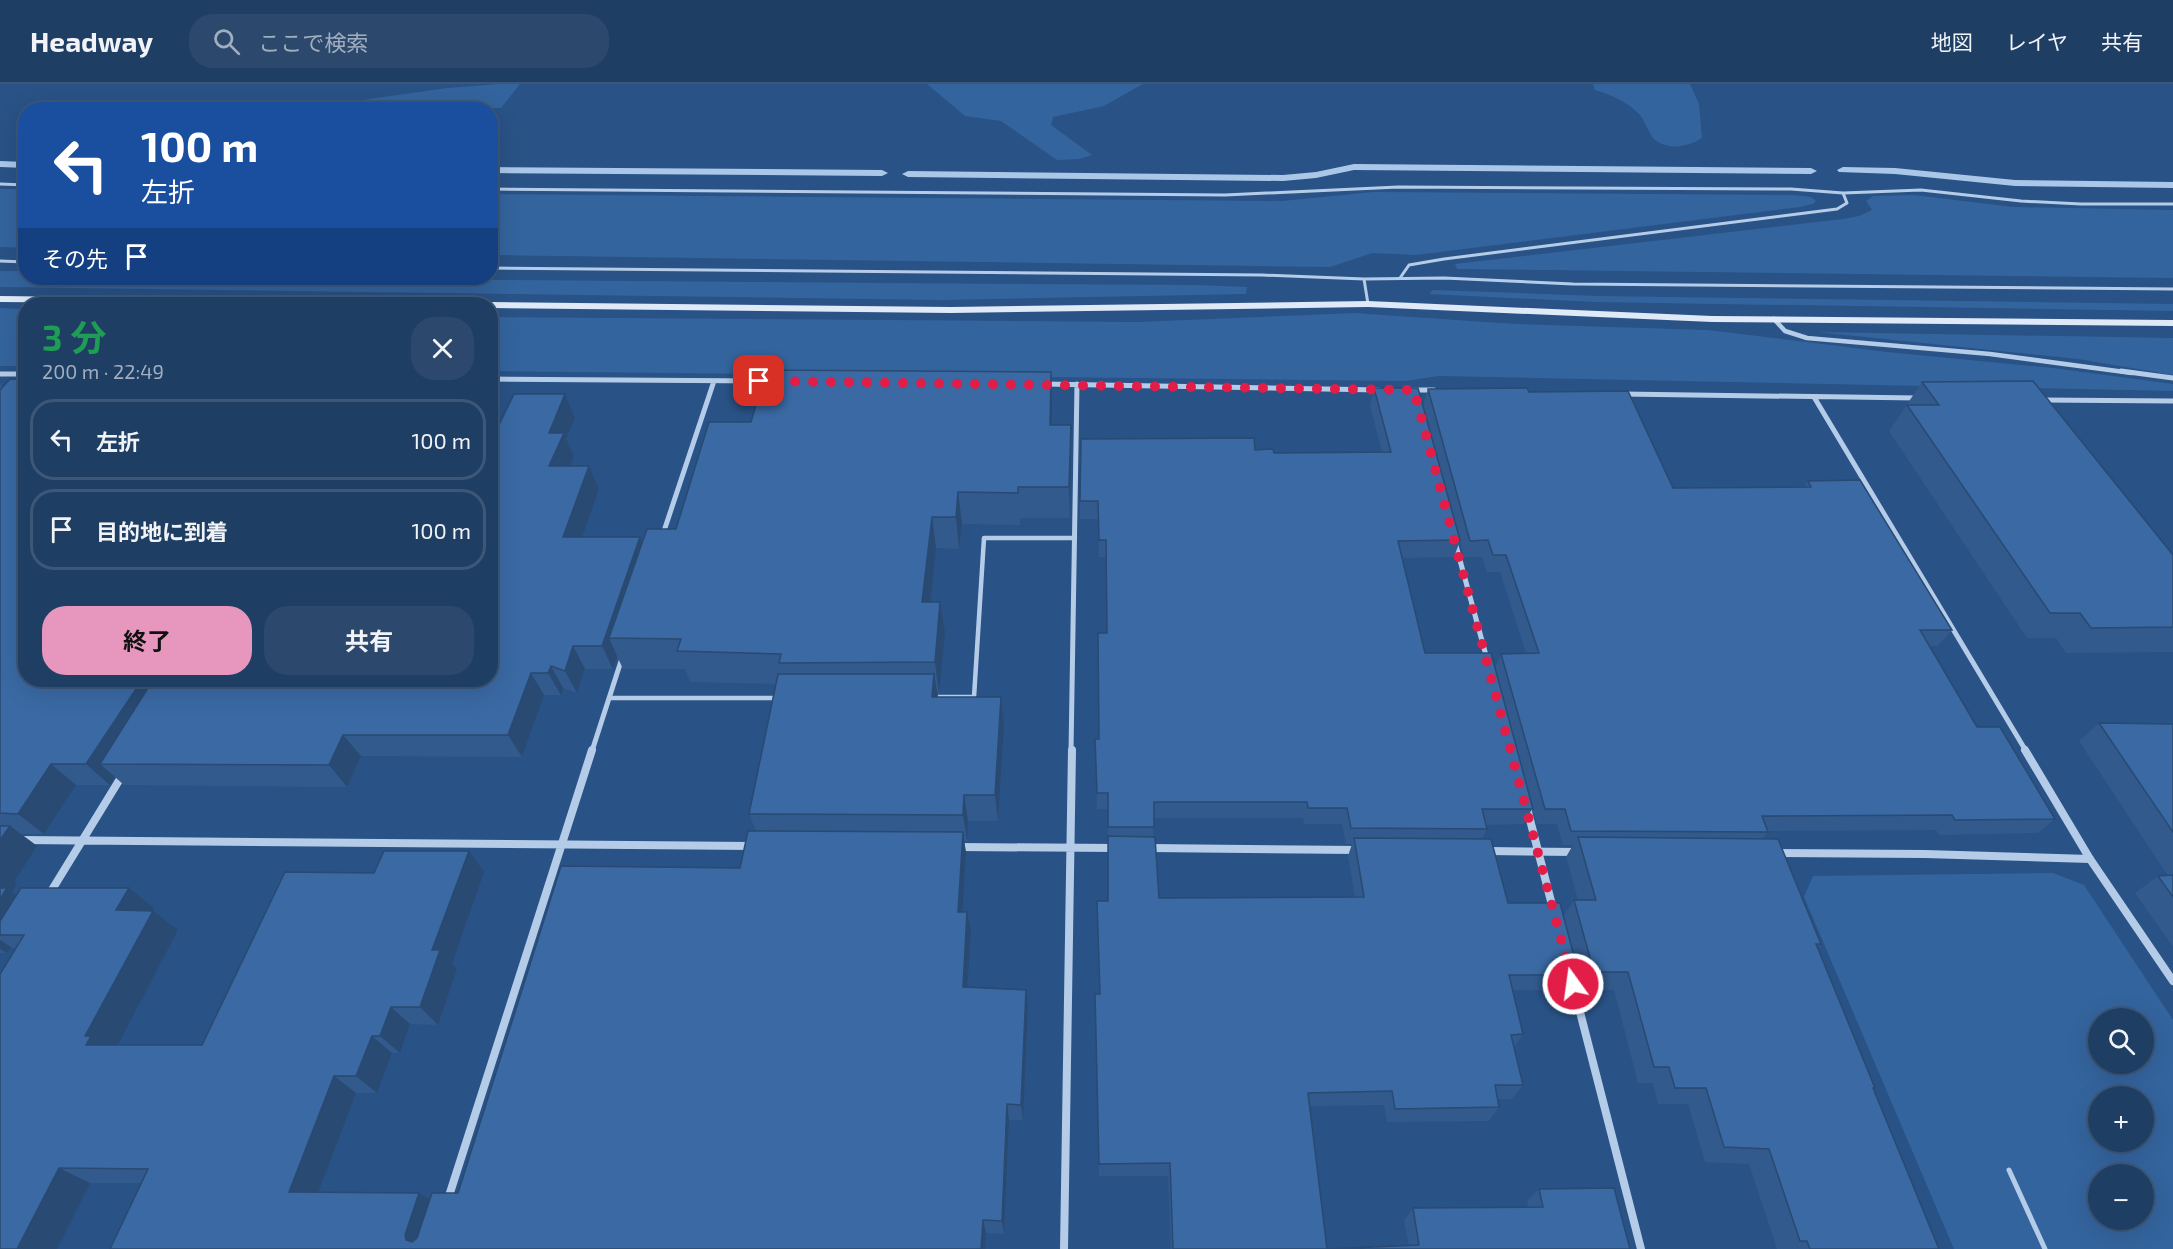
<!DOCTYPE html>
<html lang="ja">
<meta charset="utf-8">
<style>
body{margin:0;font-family:"Exo 2","Noto Sans JP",sans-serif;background:#2c496d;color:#f1f3f6;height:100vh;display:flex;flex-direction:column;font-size:22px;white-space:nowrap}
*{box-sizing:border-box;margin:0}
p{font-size:20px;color:#a1aebf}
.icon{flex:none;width:33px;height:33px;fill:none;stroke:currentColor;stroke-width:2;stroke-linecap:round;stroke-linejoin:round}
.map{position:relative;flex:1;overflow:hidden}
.drawer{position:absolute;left:18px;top:213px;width:480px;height:390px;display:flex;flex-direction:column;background:#1f3e64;border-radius:24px;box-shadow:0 6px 24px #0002,0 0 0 2px #3c5778}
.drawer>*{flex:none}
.guide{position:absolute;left:18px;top:18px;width:480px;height:183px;border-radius:24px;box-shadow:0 6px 24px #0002,0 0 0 2px #3c5778;background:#1a4fa0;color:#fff;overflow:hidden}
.fabs{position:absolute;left:2088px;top:924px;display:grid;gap:12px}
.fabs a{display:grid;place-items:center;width:66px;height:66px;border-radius:50%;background:#1f3e64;box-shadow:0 6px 24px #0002,0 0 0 2px #3c5778;font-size:30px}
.pin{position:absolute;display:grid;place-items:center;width:51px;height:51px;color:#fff;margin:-26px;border-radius:12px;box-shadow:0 3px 9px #0006}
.me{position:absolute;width:66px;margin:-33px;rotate:346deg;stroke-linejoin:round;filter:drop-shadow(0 0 4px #0008)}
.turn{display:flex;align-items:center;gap:21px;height:126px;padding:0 24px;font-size:27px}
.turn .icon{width:78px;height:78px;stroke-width:2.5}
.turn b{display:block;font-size:42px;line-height:51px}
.then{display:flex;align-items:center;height:57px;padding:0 24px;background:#0003;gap:12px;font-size:22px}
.round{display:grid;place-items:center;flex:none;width:63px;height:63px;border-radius:24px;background:#2c496d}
.overview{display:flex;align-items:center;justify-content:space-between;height:102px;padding:0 24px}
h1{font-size:36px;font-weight:700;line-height:45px;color:#1e9e55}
.primary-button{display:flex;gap:12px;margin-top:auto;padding:12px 24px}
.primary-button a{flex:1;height:69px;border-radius:24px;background:#e797bd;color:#111;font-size:24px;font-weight:700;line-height:69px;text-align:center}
.primary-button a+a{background:#2c496d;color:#f1f3f6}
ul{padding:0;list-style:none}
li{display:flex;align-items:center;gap:18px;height:81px;margin:0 12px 9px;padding:0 12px;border:3px solid #3c5778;border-radius:24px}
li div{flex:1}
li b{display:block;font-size:22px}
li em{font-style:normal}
header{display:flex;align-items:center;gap:36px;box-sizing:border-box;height:84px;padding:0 30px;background:#1f3e64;border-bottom:2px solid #3c5778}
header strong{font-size:28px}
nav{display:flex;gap:33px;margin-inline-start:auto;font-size:21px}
.search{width:420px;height:54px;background:#2c496d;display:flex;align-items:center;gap:15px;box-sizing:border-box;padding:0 21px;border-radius:24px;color:#a1aebf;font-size:22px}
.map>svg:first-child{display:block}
</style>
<header>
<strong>Headway</strong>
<div class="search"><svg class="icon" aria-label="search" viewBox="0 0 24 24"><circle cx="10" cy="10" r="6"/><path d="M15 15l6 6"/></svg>ここで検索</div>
<nav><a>地図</a><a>レイヤ</a><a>共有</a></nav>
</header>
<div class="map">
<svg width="2173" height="1165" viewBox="0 0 2173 1165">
<rect width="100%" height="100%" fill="#295286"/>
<path fill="#34649d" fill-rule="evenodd" d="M500,0H520L501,24L299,25L447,4Z
M927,0H1143L1104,22L1053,33L1051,41L1092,71L1079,75L1057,76L1001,37L965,32Z
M1593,0H1690L1699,20L1702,54C1688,63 1668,67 1654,55C1649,50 1645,37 1640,31C1628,18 1612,11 1595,6Z
M0,105H25V164L0,163Z
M1373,108L1794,111L1811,113L1816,117L1813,120L1800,123L1416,171L1372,169L1330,183L491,171V110L1282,117Z
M1914,111L2013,123L2173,126V194L1457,185L1455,180L1843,135L1859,132L1872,126L1866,117L1873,112Z
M0,187H25L26,194C416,194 806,199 1197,201L1247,203L1246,210L943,216L0,203Z
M1433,206L1599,212L2173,220V227L1595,218L1429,210Z
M0,224L25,225V282H0Z
M1354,229L1515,240L1708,246L1887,268L2053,284L2173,300V307L1439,292L1405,297L491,287V233L1138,238Z
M1817,248L2173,254V291L2078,275Z
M2053,789L2084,801L2173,936V1165H1954L1804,813L1813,792ZM2098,934H2144V980H2098ZM2098,1012H2144V1058H2098ZM2098,1090H2144V1136H2098Z"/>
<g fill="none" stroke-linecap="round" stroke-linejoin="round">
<path fill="#aac7e8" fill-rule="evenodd" d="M0,77L26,78V84L0,83Z
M1354,80L1811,84L1817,87L1811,90L1354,86L1316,94L1283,97L908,93L902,90L908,87L1283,91L1316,88Z
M490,83L882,86L888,89L882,92L490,89Z
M1843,83L1895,84L2015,96L2173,98V104L2015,102L1895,90L1839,88L1837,86Z"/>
<path stroke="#b5cce8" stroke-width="3" d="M0,100L26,101
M490,105L1225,111L1398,103L1791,105L1843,109
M0,177L26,178
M490,184L1262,191L1364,195L1368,220
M1400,194L1409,181L1444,175L1837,125L1847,119L1843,109L1921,106L2021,117L2081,120H2173
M1364,195L1444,194L1573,200L2173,205"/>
<path stroke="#b5cce8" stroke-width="4.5" d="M933,613H974L984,454H1075
M609,614H777"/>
<path stroke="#b5cce8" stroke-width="5" d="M2009,1086L2045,1165"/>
<path stroke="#b5cce8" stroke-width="4.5" d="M1774,235L1785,247L1807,254L1990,270L2132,289"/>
<path stroke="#b5cce8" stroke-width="5" d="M2121,287L2173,294
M0,290H26
M490,295L769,297
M1043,300L1380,306
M1412,306H1434
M1622,310L1917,314
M1814,313L2026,667
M2042,316L2173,317
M663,450L714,297
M1455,458L1487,575
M592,667L622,574
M1071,667L1077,300"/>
<path stroke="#b5cce8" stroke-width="8" d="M2025,666L2090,775L2173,897
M1527,724L1553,825
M21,756L752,762
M957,763L1115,764
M1149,764L1358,766
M1488,767L1577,768
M1776,769L1925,770L2090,775
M50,809L123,690
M1571,893L1641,1165
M448,1115L592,666
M1064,1165L1072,666"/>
<path fill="#dfe9f7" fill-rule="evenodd" d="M0,212L423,217L428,220H235L0,218Z
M1368,217L1712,232L2173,236V242L1712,238L1368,223L951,229L490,224V220H486L490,218L951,223Z"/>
</g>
<path fill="#325a8c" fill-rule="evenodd" d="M1051,288V341L1071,373L1070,434H1020V441L962,440L959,465L936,464L930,518L945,549L939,609H937L938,613H1001L1004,641L998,737H968L967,757H964L966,769L962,828L971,847L967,904L1026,906L1028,924L1023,1036H1009L1004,1150L986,1149L985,1165H110L141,1099H90L57,1165H0L15,865L11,863L7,869H0V299L3,303L26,596H490L565,310L575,334L566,355L574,372L569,382H589L599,405L582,453H640L642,459L676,445L751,338ZM617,572L623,585H685L690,598L776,600L749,730L756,747L740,784L458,1109L429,1116L318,1108L356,1009H377L392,969H400L410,940L438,941L457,885L452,880L484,788L374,789L202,961H117L178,846L152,827L154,824L17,811L12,808L17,800L14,798L37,762L21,750H44L76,701H110L115,693L124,701L347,703L361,672L522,673L544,611H561L563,604L577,609L585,585H613Z
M1922,298L2173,471V568L2066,569L2056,554H2027L1889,347Z
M1374,304L1447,408L1423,321L1428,305L1529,308L1673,404L1804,403L1808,397L1952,546L1938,562H1929L1977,643L2055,735L2038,749L1939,751L1936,746L1768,747V748L1763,754L1821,860L1818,863L1875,1004L1873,1005L1939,1165H1777L1749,1080L1705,1078L1688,1020H1658L1653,999H1638L1614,906H1580L1577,894L1567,906H1512L1523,950L1514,963L1523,1001L1512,1015H1498L1499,1023L1489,1037L1387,1038L1384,1021L1310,1022L1327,1165L1409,1162L1404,1136L1413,1124L1528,1123L1527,1117L1539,1105L1630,1165H1171L1168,1092H1099L1095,925V910H1099L1097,817H1108V725H1097L1095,655H1099L1107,549L1106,473H1099L1098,435H1080V417L1255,366L1274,369L1382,368L1370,322ZM1460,457L1464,473H1482L1487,488H1500L1526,569L1501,570L1495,584L1425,569L1402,474L1454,473ZM1532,725L1537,740H1557L1563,761H1573L1566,773L1578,816H1574L1563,833L1508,819L1482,755L1487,745L1486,741L1524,740ZM1154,734H1303L1304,740H1342L1346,760H1352L1348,772L1355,813L1159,814L1153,753Z
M2099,639L2173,640V863L2135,809L2158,792H2168L2079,657Z"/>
<path fill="#294a72" d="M1051,288L1052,320L1051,373L1050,341Z
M565,310L575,334L566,355L574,372L560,405L549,382V349Z
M1071,341V373L1070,434L1069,403Z
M589,382L599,405L574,476L563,453Z
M958,408L962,440L959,465L956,433Z
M932,433L936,464L927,549L922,518Z
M640,453L649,476L609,554L617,572L613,585L602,562Z
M940,518L945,549L939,609L935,578Z
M573,562L585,585L577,609L565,587Z
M551,582L563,604L561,611L548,589Z
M531,589L544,611L522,673L508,651Z
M934,590L939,618L932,613Z
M142,596H178L100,680L115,693L110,701L86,680Z
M1001,613L1004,641L998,737L995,711Z
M343,651L361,672L347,703L329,681Z
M51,680L76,701L44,750L18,730Z
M964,711L968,737L967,757L963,731Z
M10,742L37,762L14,798L17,800L12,808L35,824L0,851V756Z
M963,748L966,769L961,847L958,828Z
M469,767L484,788L452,880L457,885L438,941L420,923L432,866Z
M129,804L154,824L142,846L116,826Z
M153,827L178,846L115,966L86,961L85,952Z
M967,828L971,847L966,922L963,903Z
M0,856L11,863L7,869L0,865Z
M1026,906L1028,924L1023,1036L1021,1021Z
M391,923L410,940L400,969L380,952Z
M372,952L392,969L377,1009L356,992Z
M334,992L356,1009L313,1122L289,1108Z
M1007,1020L1009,1036L1004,1150L1002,1137Z
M59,1084L90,1099L57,1165H17Z
M419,1109L439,1122L426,1164L406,1156L405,1151Z
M983,1136L986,1149L985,1165H981Z"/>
<path fill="#3a69a3" stroke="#294a72" stroke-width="1.5" d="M766,286L1051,288L1050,341H1071L1069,403H1018V409L958,408L956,433H932L922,518H940L935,578L779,579L781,570L677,567L681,555L609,554L647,445H676L709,338H751Z
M10,295L26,296V596H142L86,680H51L18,730L0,729V306Z
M2033,297L2173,471V543L2091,544L2080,529H2050L1907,321H1939L1922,298Z
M1374,304H1418L1460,456L1398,457L1425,569H1491L1533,725H1482L1487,745L1351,744L1347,724H1308L1307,718H1154V743H1108V709H1097L1095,655H1099L1098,549H1107L1106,456H1099L1098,417H1080L1081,355L1254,354L1255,366L1273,365L1274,369L1391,368Z
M1527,304L1529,308L1628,307L1673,404L1811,403L1808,397L1860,396L1952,546H1920L1977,643H2000L2055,735L1955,736L1952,731L1762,732L1768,748L1571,747L1565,725H1545L1501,570L1539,569L1506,471H1493L1488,456L1470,457L1428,305Z
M514,310H565L549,349H564L549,382H589L563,453H640L602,562H573L565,587L551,582L548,589H531L508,651H343L329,681L100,680L153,596H490V359Z
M778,590H934L932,613H1001L995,711H964L963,731L749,730Z
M2099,639L2173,640V748Z
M0,742H10L0,756Z
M748,747L963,748L958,828H967L963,903L1026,906L1021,1021L1007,1020L1002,1137L983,1136L981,1165H110L148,1085L59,1084L17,1165H0V890L24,851H0V837L21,804H129L116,826L153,827L85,952H91L86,961H202L285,788L374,789L384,767H469L432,866H440L420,923H391L380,952H372L356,992H334L289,1108L419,1109L405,1151L406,1156L412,1158L417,1154L432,1109H458L561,782L740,784Z
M1108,752L1155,753L1159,814L1364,813L1354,754L1491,755L1508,819H1560L1579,891H1509L1523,950L1511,951L1523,1001H1495L1499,1023L1395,1025L1392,1007L1308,1009L1327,1165L1419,1161L1413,1124L1543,1123L1539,1105L1614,1104L1630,1165H1173L1170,1079L1099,1080L1095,910H1100L1097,817H1108Z
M1578,753L1778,755L1821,860H1816L1875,1004H1873L1939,1165H1810L1807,1157H1800L1769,1065L1724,1063L1706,1004H1675L1669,983H1654L1628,888H1594L1574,816H1596Z
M2173,791V813L2158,792Z
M0,804H7L0,815Z"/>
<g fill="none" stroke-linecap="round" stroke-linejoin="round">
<path stroke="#e11d48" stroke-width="10" stroke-dasharray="0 18" d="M759,297L1414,306L1573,900"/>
</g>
</svg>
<div class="fabs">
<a><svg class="icon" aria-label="search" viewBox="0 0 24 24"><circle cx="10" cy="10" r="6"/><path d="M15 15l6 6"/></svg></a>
<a>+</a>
<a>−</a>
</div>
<div class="pin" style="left:759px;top:297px;background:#d93025"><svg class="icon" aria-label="arrive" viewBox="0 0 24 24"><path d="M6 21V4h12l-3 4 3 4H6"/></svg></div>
<svg class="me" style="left:1573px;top:900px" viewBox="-20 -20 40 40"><circle r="17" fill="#e11d48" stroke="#fff" stroke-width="3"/><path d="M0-11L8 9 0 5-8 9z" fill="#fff"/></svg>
<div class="guide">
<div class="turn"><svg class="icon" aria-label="left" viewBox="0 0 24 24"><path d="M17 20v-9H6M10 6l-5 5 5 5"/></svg><div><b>100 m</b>左折</div></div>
<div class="then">その先<svg class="icon" aria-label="arrive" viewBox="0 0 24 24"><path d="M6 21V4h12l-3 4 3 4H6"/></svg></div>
</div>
<section class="drawer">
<div class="overview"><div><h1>3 分</h1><p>200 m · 22:49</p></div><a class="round"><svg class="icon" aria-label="close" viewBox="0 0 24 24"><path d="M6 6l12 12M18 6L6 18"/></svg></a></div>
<ul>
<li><svg class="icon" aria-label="left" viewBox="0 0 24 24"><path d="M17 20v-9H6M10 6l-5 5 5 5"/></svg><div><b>左折</b></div><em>100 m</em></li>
<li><svg class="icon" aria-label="arrive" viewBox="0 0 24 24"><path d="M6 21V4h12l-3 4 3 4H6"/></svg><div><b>目的地に到着</b></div><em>100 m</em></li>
</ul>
<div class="primary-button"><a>終了</a><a>共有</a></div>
</section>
</div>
